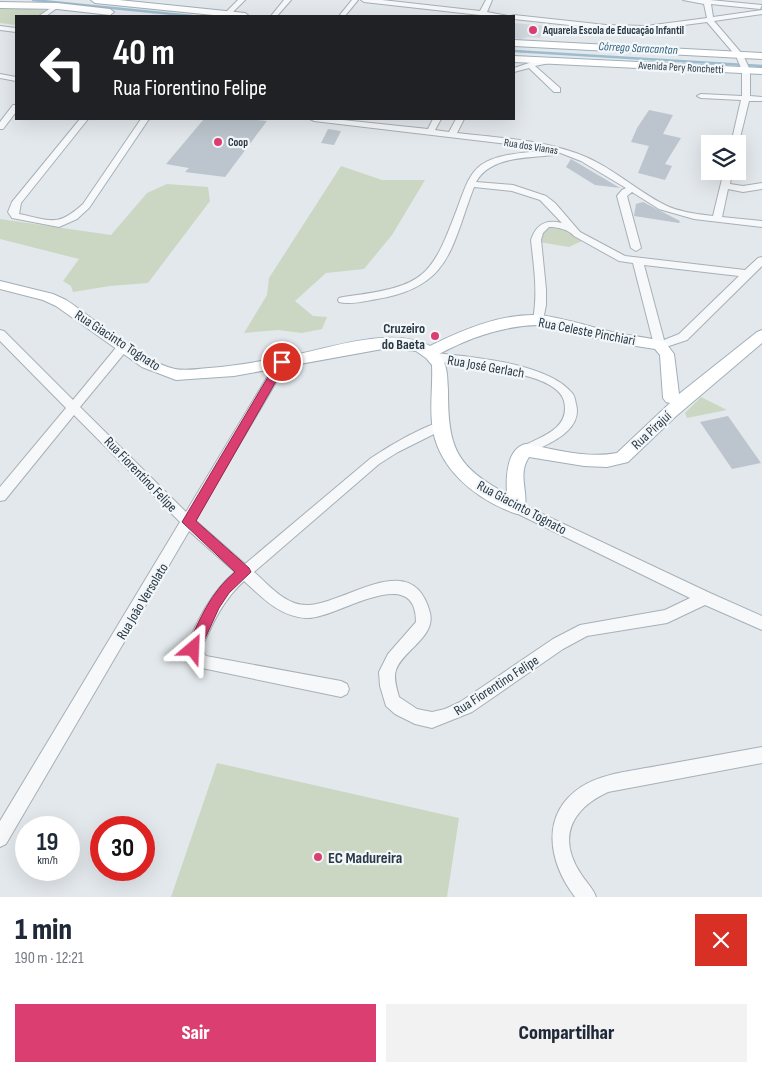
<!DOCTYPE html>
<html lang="pt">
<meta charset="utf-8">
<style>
body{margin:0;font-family:"Sofia Sans Condensed",sans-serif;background:#f2f2f3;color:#1f2937;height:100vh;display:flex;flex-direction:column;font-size:19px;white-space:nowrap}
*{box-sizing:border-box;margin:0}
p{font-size:16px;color:#747a83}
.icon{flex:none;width:28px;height:28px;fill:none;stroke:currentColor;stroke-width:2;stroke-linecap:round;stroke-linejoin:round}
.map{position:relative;height:897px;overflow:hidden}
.drawer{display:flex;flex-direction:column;background:#fff;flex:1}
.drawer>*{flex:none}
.guide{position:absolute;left:15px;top:15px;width:500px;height:105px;border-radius:0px;box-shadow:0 5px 20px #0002;background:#202124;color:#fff;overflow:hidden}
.fabs{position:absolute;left:701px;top:135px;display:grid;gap:10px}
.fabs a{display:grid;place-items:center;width:45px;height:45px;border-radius:0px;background:#fff;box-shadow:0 5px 20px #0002;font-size:25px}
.speed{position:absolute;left:15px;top:816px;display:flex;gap:10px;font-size:25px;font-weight:700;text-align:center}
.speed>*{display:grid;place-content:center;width:65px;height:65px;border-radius:50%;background:#fff;box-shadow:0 5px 20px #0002;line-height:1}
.speed small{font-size:12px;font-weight:400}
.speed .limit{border:8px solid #d22;background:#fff;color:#111}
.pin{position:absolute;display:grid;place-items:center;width:42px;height:42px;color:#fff;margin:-21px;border:2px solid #fff;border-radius:50%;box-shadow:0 1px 5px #0007}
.me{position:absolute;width:55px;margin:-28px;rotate:26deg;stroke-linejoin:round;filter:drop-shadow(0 0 4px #0008)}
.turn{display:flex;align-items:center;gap:18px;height:105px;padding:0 15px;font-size:22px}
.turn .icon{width:65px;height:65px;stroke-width:2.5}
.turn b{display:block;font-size:35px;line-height:42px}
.round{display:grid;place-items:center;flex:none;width:52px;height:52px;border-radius:0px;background:#f2f2f3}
.overview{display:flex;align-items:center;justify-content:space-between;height:85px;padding:0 15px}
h1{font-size:30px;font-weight:800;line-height:38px}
.primary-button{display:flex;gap:10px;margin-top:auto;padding:10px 15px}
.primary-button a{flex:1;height:58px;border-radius:0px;background:#db3e70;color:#fff;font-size:20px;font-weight:800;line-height:58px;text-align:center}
.primary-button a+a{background:#f2f2f3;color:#1f2937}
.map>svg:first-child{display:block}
</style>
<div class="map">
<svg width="762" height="897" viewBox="0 0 762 897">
<rect width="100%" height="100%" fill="#e3e8ec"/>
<path fill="#d1d8de" d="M514,23L554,27L552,33H542L540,38L528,37L521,39L514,38Z"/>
<path fill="#cbd7c3" d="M0,7L44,10L45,12L38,16H16V25L0,23Z
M341,166L382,180H425L392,235L364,269L326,273L295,301L313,316L327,317L322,329L302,333L278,330L244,333L267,295L269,278Z
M167,184L208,187L210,201L148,283L110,286L73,292L71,286L63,281L79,259L0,239V219L111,235L147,193Z
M560,228L576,234L584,240L569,247L539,242L543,229Z
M701,397L727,410L687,418L685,413Z
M217,763L459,818L447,897H171Z"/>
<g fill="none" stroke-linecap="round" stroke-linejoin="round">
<path stroke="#9bbdcf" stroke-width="2.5" d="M33,0L192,16
M514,51L762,66"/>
</g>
<path fill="#bcc5cd" d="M649,110L673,115L663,134L681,138L665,164L672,166L665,180L638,173L649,146L631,142L637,128Z
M204,119H247L267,121L225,177L185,172L189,168L166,164Z
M328,129L341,131L334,145L321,143Z
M571,159L620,188L595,185L566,167Z
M643,202L680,221L679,223L634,216L636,204Z
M728,416L742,436L761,463L732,469L700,422Z"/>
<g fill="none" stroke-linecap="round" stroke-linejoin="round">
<defs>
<path id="minor" d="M238,0H245L229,16H222Z
M284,0H291L277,16H271Z
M352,0H358L345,16H339Z
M361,0H382L480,11L486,0H492L487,12L508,16H489L364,2Z
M683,0H710L762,5L760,9L711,4L713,17L762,10V14L714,21L743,55L750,70V96L762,97V101H749L738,146V144H731L741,100L701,98L697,96L701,94L742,96V70L736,56L707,22L646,30L606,29L514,19V16H511L514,15L606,25L646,26L707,18L704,4Z
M55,5L60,6L46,16H39Z
M0,26L16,28V32L0,30Z
M541,59H555L559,61L535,66L560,88V92H554L529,68L514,72V68Z
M0,74L16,77V81L0,78Z
M13,105H16V112L3,129H0V122Z
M80,119H88L21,203L19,214C50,220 57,228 83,204L141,119H149L89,208L77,219L59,227L12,218L8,212L12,202Z
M310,119H333L428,129L433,119H441L435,130L449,132L456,119H464L457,133C500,138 546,140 586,157C614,169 637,191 665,205C679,212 697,214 713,216L724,171H732L730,184L743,186L762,183V189L743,192L728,189L722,217L762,221V227L694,219L659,209L632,192L627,196L641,248L636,251L631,248L617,196L622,190L626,188L581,161L558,152L554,155C529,158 490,156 476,182L513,185L546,196L555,203L580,232L625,256L745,270L758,258L762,257V266L687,340L660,349L654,345L633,263L619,261L574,236C568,229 557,227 549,227L543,233L541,240L546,289V305L543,320L538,324L533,320C538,293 534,267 531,240C536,224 546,219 562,223L540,200L512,191L474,187C451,247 451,287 377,299C366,301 350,305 339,302L338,300L339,298L343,297C427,286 431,279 460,201C465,188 469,174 481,165C499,153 526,153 547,150L516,145L314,121ZM644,265L739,276L679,334L664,340Z
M0,330L4,331L73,400L119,344H127L129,347L127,350L80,407L186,512L278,359H286L288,362L195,520L245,564L371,458C383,450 433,419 444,423L446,426L444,429L398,452L379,464L254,572C270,586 286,606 308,605C346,604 413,546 430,613C436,637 402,651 396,670C393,678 397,689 399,697L417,709L432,712L445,709L460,702L553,639L580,625L665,610L690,598L512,511L510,507L512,503L517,502L710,593L762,616V630L705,605L667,623L587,636L563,649L472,712L432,728L415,724L395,714L386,706L380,686L379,672L388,654L416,622C416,560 333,621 306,618C279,616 263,598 244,581C222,601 213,623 201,649L206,656L341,681L347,684L349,689L347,694L341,697L197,667L191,662L185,649C198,620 210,593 235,572L189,531L6,844L0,847V821L180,522L74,415L5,500L0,501V487L66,408L0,341Z
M435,353C472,357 548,363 572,393C575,396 575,400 576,404C582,426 559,439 542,447C535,451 528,456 521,453L519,450L521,447C540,437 571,429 564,401C555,368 458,368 431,360L429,357L431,354Z
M762,747V763L608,792C571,809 557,838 581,874C586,882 593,888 596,897H575C549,863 539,815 581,787C603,773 632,771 657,766C692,760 727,753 762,747Z"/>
<path id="major" d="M91,0H119L245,13L249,16H223L95,3Z
M0,2L57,3L110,9L114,12L110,15L57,9L0,8Z
M514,40L762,53V59L514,46Z
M514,56L762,68V74L514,62Z
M0,281L53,294L66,300C96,319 141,362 175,369C185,371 198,369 209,368C238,366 267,360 295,355C333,347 394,326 430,346C462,330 500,314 537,315C557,316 591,327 612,332C629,336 648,337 665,342L674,354L679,394L757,332L762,330V343L675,417L628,462L607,467L584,466L529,457C516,476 531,496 523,512L517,514C476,500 436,468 432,423C430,404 433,384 432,365L426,358L416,351L388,348L234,376L176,380L142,367L56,306L43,300L0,289ZM538,325L617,343L655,349L660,355L663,398L666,402L670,403L617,453C587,459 555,449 525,444C506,450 506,478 507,494C455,466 448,447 448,390C447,376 448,365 439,354C471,337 502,326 538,325Z"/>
</defs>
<use href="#minor" stroke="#a7b0b7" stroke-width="2"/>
<use href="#major" stroke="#a1afb9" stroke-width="2"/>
<use href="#minor" fill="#f6f8fa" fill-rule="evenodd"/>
<use href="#major" fill="#fff" fill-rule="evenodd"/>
</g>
<path fill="#db3e70" stroke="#8e2849" d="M282,359L287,362L196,521L249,568L251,572L229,593L219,608L198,654L193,656L188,654L186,649C200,619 210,593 235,572L182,522L278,360Z"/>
<g fill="#db3e70" stroke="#f3f7f9" stroke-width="2">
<circle cx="533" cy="30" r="5"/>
<circle cx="218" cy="142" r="5"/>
<circle cx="435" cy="336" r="5"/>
<circle cx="318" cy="857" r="5"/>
</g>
<g text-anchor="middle" stroke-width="4.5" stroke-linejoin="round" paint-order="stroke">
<g font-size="11" font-weight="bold" fill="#293946" stroke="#f3f7f9" text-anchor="start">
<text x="543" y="34">Aquarela Escola de Educação Infantil</text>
<text x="228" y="146">Coop</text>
</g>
<g font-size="11" fill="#293946" stroke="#f3f7f9">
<text transform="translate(681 67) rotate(3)" y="4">Avenida Pery Ronchetti</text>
<text transform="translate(531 146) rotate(9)" y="4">Rua dos Vianas</text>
</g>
<g font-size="12" font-style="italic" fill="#2f607e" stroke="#f3f7f9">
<text transform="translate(638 48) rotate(3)" y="4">Córrego Saracantan</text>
</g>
<g font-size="14" font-weight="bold" fill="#293946" stroke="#f3f7f9" text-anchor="end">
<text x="425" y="333">Cruzeiro<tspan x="425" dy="16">do Baeta</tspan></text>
</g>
<g font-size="14" fill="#293946" stroke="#f3f7f9">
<text transform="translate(587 331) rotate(11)" y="5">Rua Celeste Pinchiari</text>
<text transform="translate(118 340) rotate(33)" y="5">Rua Giacinto Tognato</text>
<text transform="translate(486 366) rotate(10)" y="5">Rua José Gerlach</text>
<text transform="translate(651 430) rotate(-43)" y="5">Rua Pirajuí</text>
<text transform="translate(141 474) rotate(46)" y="5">Rua Fiorentino Felipe</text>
<text transform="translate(522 507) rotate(28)" y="5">Rua Giacinto Tognato</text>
<text transform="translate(142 601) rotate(-59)" y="5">Rua João Versolato</text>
<text transform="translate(496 685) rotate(-33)" y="5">Rua Fiorentino Felipe</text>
</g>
<g font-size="16" font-weight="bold" fill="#293946" stroke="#f3f7f9" text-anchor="start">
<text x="328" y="863">EC Madureira</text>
</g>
</g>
</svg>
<div class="fabs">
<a><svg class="icon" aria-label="layers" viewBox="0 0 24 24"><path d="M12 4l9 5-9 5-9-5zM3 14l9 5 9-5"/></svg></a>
</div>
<div class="speed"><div>19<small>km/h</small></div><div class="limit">30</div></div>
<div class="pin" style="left:282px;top:362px;background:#d93025"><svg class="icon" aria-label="arrive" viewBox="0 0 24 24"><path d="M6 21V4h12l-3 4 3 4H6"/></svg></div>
<svg class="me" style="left:193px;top:649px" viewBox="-20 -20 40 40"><path d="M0-17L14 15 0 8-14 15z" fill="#db3e70" stroke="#fff" stroke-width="4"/></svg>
<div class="guide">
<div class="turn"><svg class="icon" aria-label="left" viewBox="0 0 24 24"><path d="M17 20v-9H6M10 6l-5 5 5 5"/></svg><div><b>40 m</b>Rua Fiorentino Felipe</div></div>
</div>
</div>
<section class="drawer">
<div class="overview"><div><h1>1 min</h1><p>190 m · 12:21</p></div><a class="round" style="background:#d93025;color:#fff"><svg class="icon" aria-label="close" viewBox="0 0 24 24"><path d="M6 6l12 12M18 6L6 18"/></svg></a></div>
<div class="primary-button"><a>Sair</a><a>Compartilhar</a></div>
</section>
